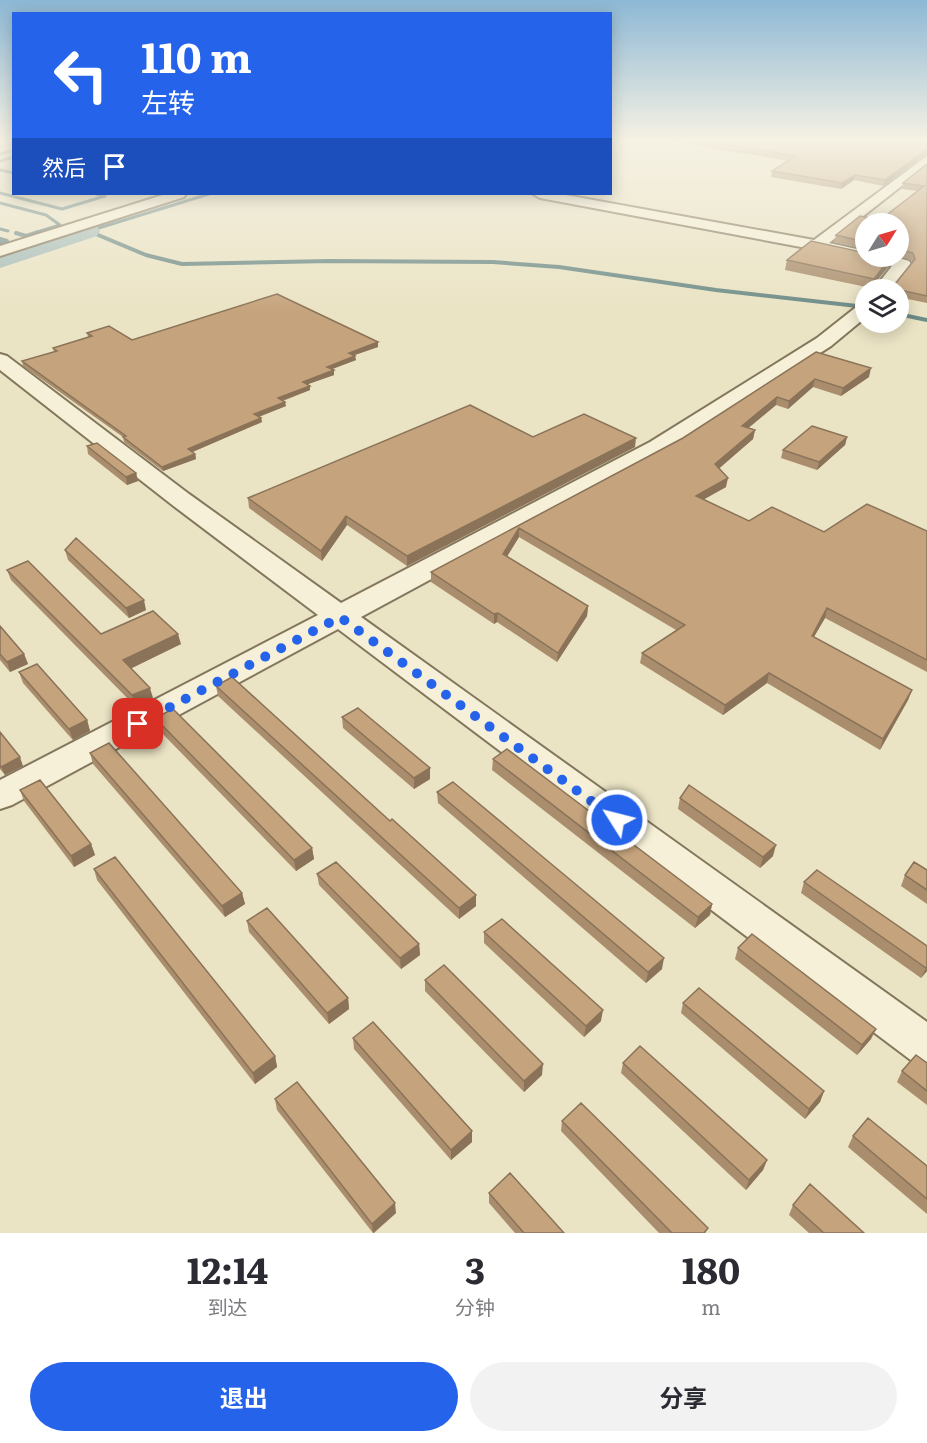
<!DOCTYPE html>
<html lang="zh">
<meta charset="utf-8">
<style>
body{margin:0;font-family:Literata,"Noto Sans SC",serif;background:#f2f2f3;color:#2b2b33;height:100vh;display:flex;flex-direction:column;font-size:22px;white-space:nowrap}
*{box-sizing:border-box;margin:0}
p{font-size:20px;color:#7c7c81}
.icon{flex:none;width:33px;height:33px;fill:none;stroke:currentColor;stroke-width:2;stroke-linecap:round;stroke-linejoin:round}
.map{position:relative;height:1233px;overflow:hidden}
.side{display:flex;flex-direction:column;background:#fff;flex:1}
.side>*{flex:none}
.banner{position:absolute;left:12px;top:12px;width:600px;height:183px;border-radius:0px;box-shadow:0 3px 15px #0003;background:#2563eb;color:#fff;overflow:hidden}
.needle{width:39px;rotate:53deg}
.fabs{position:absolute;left:855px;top:213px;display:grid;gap:12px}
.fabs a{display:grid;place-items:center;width:54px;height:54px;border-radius:50%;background:#fff;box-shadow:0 3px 15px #0003;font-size:30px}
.pin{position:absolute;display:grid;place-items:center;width:51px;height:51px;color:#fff;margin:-26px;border-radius:12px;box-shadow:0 3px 9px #0006}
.me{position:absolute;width:66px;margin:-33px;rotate:306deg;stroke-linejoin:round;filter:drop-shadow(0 0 4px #0008)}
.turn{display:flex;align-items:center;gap:21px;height:126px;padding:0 30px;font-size:27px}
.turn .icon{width:78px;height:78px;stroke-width:2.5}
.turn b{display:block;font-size:42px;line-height:51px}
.then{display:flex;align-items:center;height:57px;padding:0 30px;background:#0003;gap:12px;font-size:22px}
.eta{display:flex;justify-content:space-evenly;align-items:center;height:102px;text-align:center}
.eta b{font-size:36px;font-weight:700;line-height:42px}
.primary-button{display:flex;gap:12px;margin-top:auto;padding:12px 30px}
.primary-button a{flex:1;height:69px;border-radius:36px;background:#2563eb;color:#fff;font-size:24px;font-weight:700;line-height:69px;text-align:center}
.primary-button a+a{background:#f2f2f3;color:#2b2b33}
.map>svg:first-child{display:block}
</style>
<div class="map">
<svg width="927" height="1233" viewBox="0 0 927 1233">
<rect width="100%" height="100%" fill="#eae3c4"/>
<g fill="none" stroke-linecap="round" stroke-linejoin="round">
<path stroke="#6d8b87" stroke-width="3" d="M0,154L14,150
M0,161L14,157
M0,170L14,173
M0,193L62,209L105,196L96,194
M0,203L46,215L60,225L34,233
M0,229L8,231
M89,231L95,233
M89,231L209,194"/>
<path stroke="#6d8b87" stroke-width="4" d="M91,232L146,255L182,264L330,261L493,262L559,267L716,290L866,307
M16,233L26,236L39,232
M0,239L7,241L0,243
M898,314L927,320"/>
<path fill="#a6bdb9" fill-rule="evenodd" d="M89,225L97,226L100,231L97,236L0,268V253Z"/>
<defs>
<path id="minor" d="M927,156V166L829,243L866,251V256H892L909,261L911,264L891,290H873L892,266L817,250L540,198L533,194H560L814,240Z
M166,194H186L184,197L0,256V246Z
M866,303V317L831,346L666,452L361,617L927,1022V1067L912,1061L338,629L12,805L0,809V780L318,615L171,504L0,370V354L7,356L189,494L341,603L650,442L817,338L860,304Z"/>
</defs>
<use href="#minor" stroke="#83765c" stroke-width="4"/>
<use href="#minor" fill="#f5f0d7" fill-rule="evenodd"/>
</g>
<path fill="#a98d6c" d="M672,139H927V154L883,186L854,180L841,189L771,177L772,171L788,161L672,141Z
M927,164V303L898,297V290H881L882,286L895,284L912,262L911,260L898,256V224H866V249L834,242L836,235L860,216L880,220L917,191L902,189L903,183Z
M787,260L888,267L871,288L785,270Z
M87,333L132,340L378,347L354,355L356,360L332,369L334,375L307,384L310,386V390L283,401L286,406L259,417L261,418L262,422L192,452L195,454L196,459L163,471L124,442L123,437L23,366L22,361L54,352L53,348L88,337Z
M816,352L869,377L841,396L813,387L788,409L776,405L748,428L755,430L753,439L719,468L726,487L704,499L749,521L824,532L927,531V672L825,618L814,637L912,690L908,700L880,750L767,683L723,715L640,663L642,653L676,630L519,537L507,556L588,606L587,616L557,662L497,622L494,624L431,582V572L683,438Z
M533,437L635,447L407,566L347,525L322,561L249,508L248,498Z
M847,437L845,445L817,470L781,458L783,450Z
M87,446L136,473L138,481L127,485L88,454Z
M65,550L146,610L129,618L68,560Z
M7,570L101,634L181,644L131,668L153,698L135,706L11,580Z
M0,626L24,654L28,664L10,672L0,660Z
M19,672L87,720L90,731L73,740L71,738L23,683Z
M216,686L476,906L459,919L218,696Z
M342,717L430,768V779L414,789L343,728Z
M155,718L312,848L314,859L296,871L158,729Z
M0,732L23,766L5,775L0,769Z
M90,753L242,893L245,904L225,917L93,764Z
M493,759L712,904L710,915L695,928L492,770Z
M20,790L91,844L95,855L74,867L24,801Z
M437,792L662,969L646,983L438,803Z
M680,798L773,856L760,868L678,809Z
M94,869L275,1056L277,1067L255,1084L97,880Z
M927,870V904L901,886L905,875Z
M317,874L419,944L420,955L401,969L319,885Z
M804,882L927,946V971L921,978L801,893Z
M247,921L348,998L349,1009L329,1024L249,932Z
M484,932L601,1021L584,1037L484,943Z
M738,948L871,1039L857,1055L735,959Z
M425,980L542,1075L524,1092L425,991Z
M683,1003L824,1091L820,1102L805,1119L681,1013Z
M353,1038L472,1131V1142L451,1160L354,1049Z
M623,1063L767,1160L763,1170L746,1190L621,1073Z
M927,1063V1105L897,1082L902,1071Z
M275,1099L396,1213L374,1233H373L277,1110Z
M562,1121L706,1233H659L561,1131Z
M853,1136L927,1166V1214L848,1147Z
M489,1193L564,1233H515L489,1203Z
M793,1205L864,1233H809L789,1215Z"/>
<path fill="#8a7358" d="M927,149V154L883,186L885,180Z
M855,175L854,180L841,189L842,183Z
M890,258L888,267L871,288L874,279Z
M378,342V347L349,357V353Z
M355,356L356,360L327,371V367Z
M871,368L869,377L841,396L843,388Z
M334,370V375L303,386V382Z
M815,379L813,387L788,409L789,401Z
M310,386V390L278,402V398Z
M777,397L776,405L740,435L742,426Z
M285,402L286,406L255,418L254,414Z
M261,418L262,422L188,454V449Z
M755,430L753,439L714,473L715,464Z
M847,437L845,445L817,470L819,462Z
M636,438L635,447L407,566V556Z
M195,454L196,459L163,471L162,467Z
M136,473L138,481L127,485L126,477Z
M728,478L726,487L694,505L696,496Z
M346,516L347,525L322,561L321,551Z
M519,528V537L503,563V554Z
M144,600L146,610L129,618L126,608Z
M588,606L587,616L557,662L558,653Z
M827,608L825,618L809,645L812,636Z
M498,613L497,622L494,624V614Z
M178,634L181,644L126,671L123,660Z
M24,654L28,664L10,672L7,662Z
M769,673L767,683L723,715L725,705Z
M150,688L153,698L135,706L132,695Z
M912,690L908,700L880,750L883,739Z
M87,720L90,731L73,740L69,729Z
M20,757L23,766L5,775L1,767Z
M430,768V779L414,789V778Z
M91,844L95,855L74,867L71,856Z
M776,845L773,856L760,868L763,857Z
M312,848L314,859L296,871L294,860Z
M242,893L245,904L225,917L222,906Z
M476,895V906L459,919V908Z
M712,904L710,915L695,928L698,917Z
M419,944L420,955L401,969L400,958Z
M664,958L662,969L646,983L648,972Z
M927,966V971L921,978Z
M348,998L349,1009L329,1024L327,1013Z
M603,1010L601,1021L584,1037L586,1026Z
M876,1029L871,1039L857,1055L862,1045Z
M275,1056L277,1067L255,1084L253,1073Z
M543,1064L542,1075L524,1092V1081Z
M824,1091L820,1102L805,1119L809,1109Z
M472,1131V1142L451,1160V1150Z
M767,1160L763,1170L746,1190L749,1180Z
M395,1203L396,1213L373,1233L372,1224Z"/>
<path fill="#c5a47d" stroke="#8a7358" stroke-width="1.5" d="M695,139H927V149L885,180L855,175L842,183L772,171L795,156Z
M927,164V296L882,286L895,284L915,259L913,253L898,249V224H866V242L836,235L860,216L880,220L924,186L903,183Z
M811,241L866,253V256H884L890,258L874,279L787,260Z
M277,294L378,342L349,353L355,356L327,367L334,370L303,382L310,386L278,398L285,402L254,414L261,418L188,449L195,454L162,467L123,437L126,436L22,361L57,351L53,348L92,336L87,333L109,326L132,340Z
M816,352L871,368L843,388L815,379L789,401L777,397L742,426L755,430L715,464L728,478L696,496L749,521L772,507L824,532L867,504L927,531V660L827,608L812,636L912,690L883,739L769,673L725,705L642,653L685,625L519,528L503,554L588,606L558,653L498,613L494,614L431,572L683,438Z
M470,405L533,437L584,414L636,438L407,556L346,516L321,551L248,498Z
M812,426L847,437L819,462L783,450Z
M97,443L136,473L126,477L87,446Z
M76,538L144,600L126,608L65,550Z
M28,561L101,634L153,611L178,634L123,660L150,688L132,695L7,570Z
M0,626L24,654L7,662L0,654Z
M37,664L87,720L69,729L67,727L19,672Z
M232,677L390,821L392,819L476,895L459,908L216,686Z
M358,708L430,768L414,778L342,717Z
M173,709L312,848L294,860L155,718Z
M0,732L20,757L1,767L0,765Z
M109,743L242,893L222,906L90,753Z
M507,749L712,904L698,917L493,759Z
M40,780L91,844L71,856L20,790Z
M453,782L664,958L648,972L437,792Z
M689,785L776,845L763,857L680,798Z
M115,857L275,1056L253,1073L94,869Z
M336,862L419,944L400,958L317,874Z
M914,862L927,870V890L905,875Z
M817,870L927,946V966L926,968L804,882Z
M267,908L348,998L327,1013L247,921Z
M502,919L603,1010L586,1026L484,932Z
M752,934L876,1029L862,1045L738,948Z
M444,965L543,1064L524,1081L425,980Z
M699,988L824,1091L809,1109L683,1003Z
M373,1022L472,1131L451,1150L353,1038Z
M640,1046L767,1160L749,1180L623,1063Z
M916,1055L927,1063V1091L902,1071Z
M297,1082L395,1203L372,1224L275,1099Z
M581,1103L708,1228L704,1233H672L562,1121Z
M868,1118L927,1166V1199L853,1136Z
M510,1173L564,1233H524L489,1193Z
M810,1184L864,1233H824L793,1205Z"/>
<linearGradient id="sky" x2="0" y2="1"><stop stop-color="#8db8d5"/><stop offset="0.45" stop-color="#f6f2e4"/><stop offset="1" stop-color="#f6f2e4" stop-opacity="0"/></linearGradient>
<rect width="927" height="312" fill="url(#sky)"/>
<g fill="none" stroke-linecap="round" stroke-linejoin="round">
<path stroke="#2563eb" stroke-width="10" stroke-dasharray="0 18" d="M138,724L340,617L617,820"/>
</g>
</svg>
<div class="fabs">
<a><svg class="needle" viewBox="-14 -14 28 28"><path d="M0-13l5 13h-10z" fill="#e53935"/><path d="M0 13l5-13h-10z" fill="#7c7c81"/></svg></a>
<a><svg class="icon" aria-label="layers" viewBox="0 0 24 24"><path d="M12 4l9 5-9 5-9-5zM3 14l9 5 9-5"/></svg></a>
</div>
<div class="pin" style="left:138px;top:724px;background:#d93025"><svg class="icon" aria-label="arrive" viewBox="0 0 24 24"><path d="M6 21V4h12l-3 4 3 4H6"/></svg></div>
<svg class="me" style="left:617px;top:820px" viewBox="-20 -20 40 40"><circle r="17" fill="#2563eb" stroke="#fff" stroke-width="3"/><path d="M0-11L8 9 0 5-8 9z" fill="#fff"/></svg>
<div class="banner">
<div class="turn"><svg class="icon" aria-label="left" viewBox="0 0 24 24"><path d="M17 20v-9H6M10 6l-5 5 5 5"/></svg><div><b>110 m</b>左转</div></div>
<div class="then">然后<svg class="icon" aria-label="arrive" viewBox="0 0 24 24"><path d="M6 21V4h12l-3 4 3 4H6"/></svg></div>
</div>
</div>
<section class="side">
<div class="eta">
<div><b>12:14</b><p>到达</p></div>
<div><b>3</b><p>分钟</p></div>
<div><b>180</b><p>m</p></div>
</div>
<div class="primary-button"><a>退出</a><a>分享</a></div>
</section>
